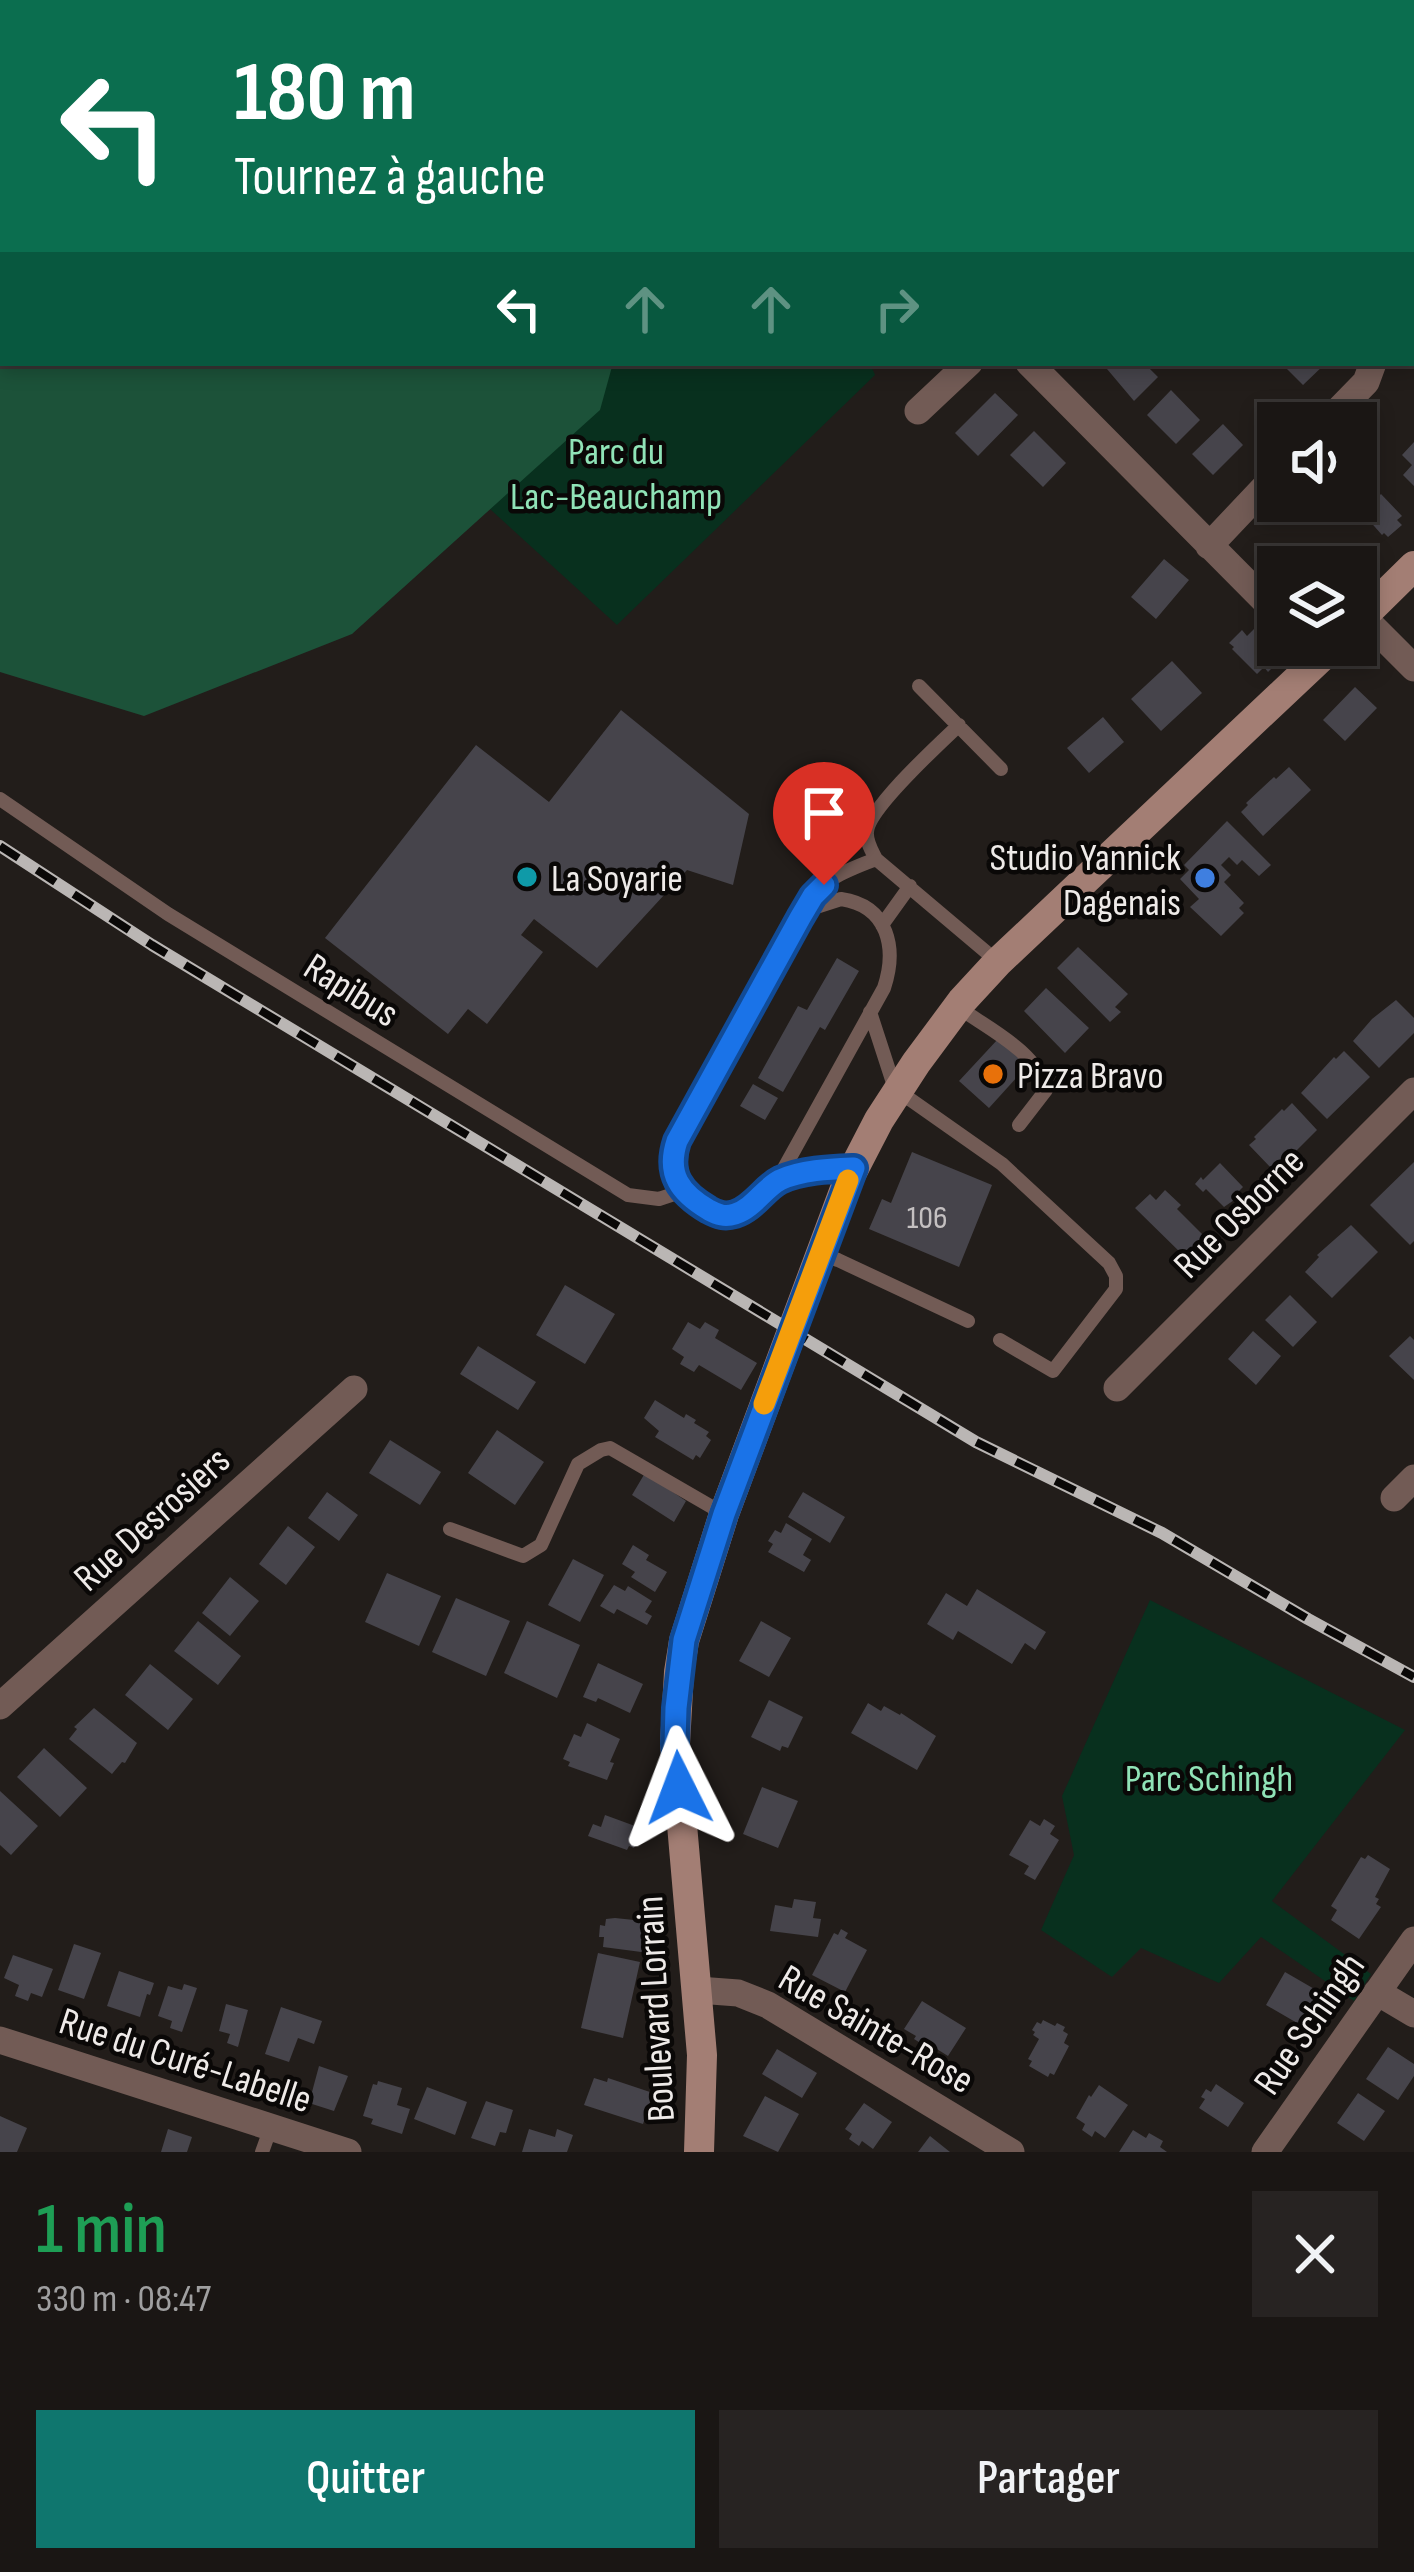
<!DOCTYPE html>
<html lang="fr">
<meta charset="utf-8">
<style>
body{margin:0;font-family:"Sofia Sans Condensed",sans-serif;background:#272322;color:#f1f3f6;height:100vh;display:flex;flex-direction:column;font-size:45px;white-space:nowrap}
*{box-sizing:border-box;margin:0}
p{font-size:39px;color:#9f9fa0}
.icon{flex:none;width:66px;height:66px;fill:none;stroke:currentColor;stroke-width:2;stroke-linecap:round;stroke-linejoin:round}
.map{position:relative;height:2152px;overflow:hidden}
.side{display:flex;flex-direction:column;background:#1a1614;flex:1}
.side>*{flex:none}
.guide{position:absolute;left:0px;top:0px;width:1416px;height:366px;box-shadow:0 6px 18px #0003,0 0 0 3px #383534;background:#0b6e4f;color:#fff;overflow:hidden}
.controls{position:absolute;left:1257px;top:402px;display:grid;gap:24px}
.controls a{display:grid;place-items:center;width:120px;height:120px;border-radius:0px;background:#1a1614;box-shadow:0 6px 18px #0003,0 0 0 3px #383534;font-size:60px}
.pin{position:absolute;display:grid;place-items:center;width:102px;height:102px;color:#fff;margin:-123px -51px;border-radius:50% 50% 50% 0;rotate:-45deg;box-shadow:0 0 12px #0007}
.pin .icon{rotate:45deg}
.me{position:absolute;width:132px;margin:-66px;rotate:357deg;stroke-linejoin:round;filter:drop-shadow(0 0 9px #0008)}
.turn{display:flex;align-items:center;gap:42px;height:252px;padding:0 36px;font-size:54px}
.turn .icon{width:156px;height:156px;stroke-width:2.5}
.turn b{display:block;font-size:84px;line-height:102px}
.lanes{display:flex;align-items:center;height:114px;padding:0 36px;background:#0003;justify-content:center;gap:60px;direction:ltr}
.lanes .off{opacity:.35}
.round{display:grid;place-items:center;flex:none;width:126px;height:126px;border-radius:0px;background:#272322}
.overview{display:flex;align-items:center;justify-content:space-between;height:204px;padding:0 36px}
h1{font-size:72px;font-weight:600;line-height:90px;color:#1e9e55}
.button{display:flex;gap:24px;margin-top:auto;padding:24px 36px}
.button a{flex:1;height:138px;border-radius:0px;background:#0f766e;color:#fff;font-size:48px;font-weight:600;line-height:138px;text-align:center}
.button a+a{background:#272322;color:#f1f3f6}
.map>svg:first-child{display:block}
</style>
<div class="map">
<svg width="1414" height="2152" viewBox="0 0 1414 2152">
<rect width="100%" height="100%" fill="#221d1a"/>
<path fill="#08301e" d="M330,363H870L875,375L617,625Z
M1150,1600L1405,1730L1272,1901L1371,1974L1354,2001L1261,1937L1219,1983L1141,1948L1112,1977L1041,1930L1074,1855L1062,1796Z"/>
<path fill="#1c5239" d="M0,0H717L716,3H3V363H613L600,410L352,634L144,716L0,672Z"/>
<path fill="#46444b" d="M1113,363H1144L1158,377L1134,401L1107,369Z
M1281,363H1326L1303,385Z
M1171,390L1200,420L1176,444L1147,415Z
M995,393L1018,415L978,456L955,433Z
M1223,424L1243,445L1213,475L1192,454Z
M1034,431L1066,463L1043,487L1010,455Z
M1414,442V486L1403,475L1412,465L1402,455Z
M1381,494L1402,516L1397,520L1402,525L1388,537L1384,533L1382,535L1352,501H1356L1359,496L1362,500L1368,495L1374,501Z
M1299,548L1303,551L1306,548L1326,567H1289L1285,562Z
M1164,559L1189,580L1156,619L1131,597Z
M1254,629L1278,653L1271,660L1275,665L1268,672L1264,667L1257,674L1232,649L1234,647L1229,643L1242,630L1247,636Z
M1172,661L1202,693L1161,731L1131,699Z
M1355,687L1377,708L1345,741L1323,720Z
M621,710L749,814L733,885L687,870L597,968L534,919L521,935L543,952L487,1024L468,1009L448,1034L325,938L476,745L549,802Z
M1103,717L1124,742L1089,773L1067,748Z
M1289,767L1311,790L1263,836L1241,812L1248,805L1246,803L1274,777L1276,779Z
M1227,821L1271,865L1259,876L1242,860L1237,865L1229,857L1221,865L1231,875L1224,882L1244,903L1239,908L1244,913L1221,936L1190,907L1199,899L1180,879L1189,870L1184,865Z
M1078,947L1128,994L1115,1007L1121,1012L1110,1022L1057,968Z
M837,958L859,971L825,1030L820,1027L783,1092L758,1078L798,1006L807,1010Z
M1046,988L1089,1028L1065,1053L1024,1011Z
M1396,1000L1414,1018V1033L1379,1068L1353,1041L1372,1019Z
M998,1039L1027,1066L989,1108L959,1081Z
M1344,1051L1370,1077L1327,1119L1301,1093L1334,1057L1336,1059Z
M753,1084L778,1098L765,1120L740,1106Z
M1292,1103L1317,1130L1275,1172L1249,1145L1256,1139L1254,1137L1282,1109L1284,1111Z
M912,1152L992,1185L959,1267L869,1229L882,1199L891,1203Z
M1414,1162V1241L1410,1245L1370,1205Z
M1220,1163L1243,1187L1235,1195L1237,1198L1224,1207L1206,1189L1203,1192L1195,1184L1201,1177L1203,1180Z
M1165,1190L1181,1205L1177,1209L1205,1237L1186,1258L1135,1208L1150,1194L1156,1200Z
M1351,1225L1378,1252L1332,1298L1305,1272L1319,1257L1317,1255Z
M565,1285L615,1314L585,1364L536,1335Z
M1290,1295L1317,1322L1293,1347L1265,1320Z
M688,1322L700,1329L705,1322L719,1330L715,1338L757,1363L741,1390L699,1365L694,1372L680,1364L684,1357L672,1349Z
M1253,1331L1281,1356L1256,1385L1228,1359Z
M1410,1336L1414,1340V1380L1389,1356Z
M478,1346L536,1382L518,1410L460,1374Z
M655,1400L684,1418L686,1414L696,1420L694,1423L709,1432L706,1436L711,1440L700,1458L696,1455L693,1460L655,1437L659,1431L644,1418Z
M497,1430L544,1462L515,1505L468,1473Z
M390,1440L441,1472L420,1505L369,1473Z
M645,1473L686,1501L674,1522L632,1495Z
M327,1492L358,1515L339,1541L308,1518Z
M803,1492L845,1517L830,1543L788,1517Z
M786,1523L812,1539L803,1555L811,1560L804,1572L768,1552L773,1544L768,1541L775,1530L781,1533Z
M288,1526L315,1547L286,1585L259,1564Z
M633,1545L649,1555L646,1560L667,1572L655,1592L631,1577L635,1572L622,1564Z
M573,1559L604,1575L580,1622L548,1605Z
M387,1573L441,1596L419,1646L365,1622Z
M230,1577L259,1601L230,1636L202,1613Z
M614,1585L625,1591L628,1586L652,1601L645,1612L652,1616L647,1625L617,1609L614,1614L600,1606Z
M977,1589L1046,1632L1035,1650L1025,1643L1012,1664L958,1631L953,1640L927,1624L946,1593L967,1606Z
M456,1598L510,1621L486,1676L432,1652Z
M198,1621L241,1656L218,1685L174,1651Z
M527,1621L580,1645L557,1698L504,1673Z
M761,1621L791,1638L769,1677L739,1661Z
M598,1663L643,1684L630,1713L598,1698L596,1702L583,1697Z
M150,1664L193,1699L168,1730L125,1695Z
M769,1700L803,1717L788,1748L782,1746L780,1751L751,1737Z
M868,1703L881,1711L884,1706L900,1715L901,1713L936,1736L917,1770L851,1733Z
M94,1708L137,1743L125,1763L122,1762L112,1774L69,1739L77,1729L74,1727Z
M587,1723L620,1739L610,1762L614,1763L607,1780L568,1766L570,1762L563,1759L574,1734L581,1737Z
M44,1748L87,1788L60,1817L17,1777Z
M762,1787L798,1801L778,1848L743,1834Z
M0,1791L38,1826L11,1855L0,1845Z
M605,1815L635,1826L633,1833L639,1835L634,1848L629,1846L627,1850L588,1836L593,1824L601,1827Z
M1044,1819L1055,1826L1050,1834L1059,1840L1035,1880L1024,1874L1029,1866L1009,1855L1030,1820L1040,1826Z
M1368,1855L1390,1869L1375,1897L1379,1899L1376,1904L1381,1907L1359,1939L1331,1920L1337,1910L1331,1906L1361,1857L1365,1859Z
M794,1899L816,1902L813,1918L821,1919L818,1937L770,1931L775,1905L792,1908Z
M615,1918L653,1922L652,1925L659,1926L656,1950H650L649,1953L603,1947L604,1937H599L600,1925L605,1926L606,1919Z
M841,1929L848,1933L845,1938L867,1950L845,1992L812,1975L834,1933L838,1935Z
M74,1944L101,1953L84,1999L58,1990Z
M598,1953L640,1962L623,2038L581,2028Z
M13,1955L53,1969L42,1997L31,1993L28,2001L15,1996L19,1985L4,1978Z
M119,1971L154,1983L150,1995L147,1994L140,2017L107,2006Z
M1285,1972L1323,1994L1304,2027L1266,2005Z
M184,1984L197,1988L182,2032L170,2028L172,2021L158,2016L168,1986L182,1990Z
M922,2001L966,2028L948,2056L924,2041L922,2044L914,2039L916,2036L904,2029Z
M226,2004L248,2010L238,2047L227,2043L230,2034L219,2031Z
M281,2007L322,2021L314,2044L298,2038L289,2062L265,2054Z
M1043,2020L1055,2026L1057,2023L1065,2027L1063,2031L1068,2034L1064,2043L1069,2046L1054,2075L1050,2073L1048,2077L1029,2066L1032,2061L1028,2059L1039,2039L1033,2035L1035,2032L1032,2030L1037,2022L1041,2024Z
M1388,2047L1414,2064V2076L1398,2100L1366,2079Z
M777,2049L817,2073L802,2098L762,2074Z
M319,2066L348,2076L334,2111L309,2103Z
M594,2078L607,2082L608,2078L653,2093L643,2124L584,2105Z
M378,2081L402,2088L397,2105L410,2109L402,2134L371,2124L373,2119L363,2116L373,2084L377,2085Z
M1216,2084L1244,2103L1228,2127L1199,2108L1205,2099L1201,2097L1206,2089L1211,2092Z
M1099,2085L1128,2105L1105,2138L1095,2131L1092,2137L1082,2130L1085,2124L1076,2118L1089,2095L1091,2097Z
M427,2087L467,2102L455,2135L414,2119Z
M1358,2093L1385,2111L1364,2141L1337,2123Z
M765,2096L799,2114L778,2152L743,2136Z
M486,2101L513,2110L506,2133L500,2132L495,2146L471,2138Z
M864,2103L892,2122L873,2149L862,2141L859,2146L849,2139L852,2134L845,2129Z
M0,2116L27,2128L17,2152H0Z
M168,2129L192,2137L187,2152H161Z
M529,2129L555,2137L557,2129L573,2135L567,2152H522Z
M1133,2130L1146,2138L1149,2133L1163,2141L1160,2147L1167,2152H1119Z
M930,2136L950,2152H918Z"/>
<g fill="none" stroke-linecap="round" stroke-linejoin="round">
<path stroke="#725b55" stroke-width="14" d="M919,686L1001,769
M959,725C939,744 868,809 867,832C866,842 872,851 876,859L998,962
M0,799L168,914L628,1195L659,1199L683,1191
M841,899C889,906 897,949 884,988L777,1181C765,1194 749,1212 730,1215C719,1217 712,1212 703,1206C678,1192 668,1169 677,1141L800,918L813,908Z
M802,913C824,877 839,874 876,859
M882,925L910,886
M958,1007C987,1028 1038,1052 1046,1090L1019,1125
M870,1012L896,1092L911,1100L1002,1164L1109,1263L1116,1276V1289L1053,1371L1000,1340
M777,1181L825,1169L854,1168
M820,1254L838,1260L968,1321
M450,1529L523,1556L541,1545L578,1464L601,1450L610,1448L724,1514
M262,2152L271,2127"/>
<path stroke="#725b55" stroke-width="27" d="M1212,3L1215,0
M1029,363L1278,614
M918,411L969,363
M1326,423L1366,382L1373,363
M1209,546L1278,473
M1363,617L1414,668
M1117,1388L1414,1091
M1394,1498L1414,1478
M0,1706L354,1389
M698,1990L738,1993L768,2005L1011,2152
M1377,1992L1414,2014
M0,2040L348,2152
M1265,2152L1414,1940"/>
<path stroke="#a37e74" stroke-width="30" d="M1356,623L1414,566
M699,2152L702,2055L675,1744L679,1672L684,1641L724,1514L849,1178L879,1120L916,1063L962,1001L998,962L1334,645"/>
<defs>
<path id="rail" d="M0,846L152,945L976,1442L1162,1533L1308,1619L1414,1677"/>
</defs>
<use href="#rail" stroke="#bab6b4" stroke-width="12"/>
<use href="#rail" stroke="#0a0807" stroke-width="8" stroke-dasharray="22" stroke-linecap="butt"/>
</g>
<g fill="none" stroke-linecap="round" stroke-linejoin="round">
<defs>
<path id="route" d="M679,1788L675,1744L676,1708L684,1640L724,1514L854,1168C830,1169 802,1170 780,1180C764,1188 754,1208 735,1214C725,1217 718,1215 709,1210C680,1193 666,1174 677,1141L800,918L813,896L824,885"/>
</defs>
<use href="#route" stroke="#114b97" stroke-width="30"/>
<use href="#route" stroke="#1a73e8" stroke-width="21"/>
<path stroke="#f59e0b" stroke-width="21" d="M764,1404L848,1180"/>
</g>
<circle fill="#0f9aa8" stroke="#0a0807" stroke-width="4.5" cx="527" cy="877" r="12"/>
<circle fill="#3f7fe0" stroke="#0a0807" stroke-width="4.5" cx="1205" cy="878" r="12"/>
<circle fill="#e8710a" stroke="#0a0807" stroke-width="4.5" cx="993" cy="1074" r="12"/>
<g text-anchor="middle" stroke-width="9" stroke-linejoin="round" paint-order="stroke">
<g font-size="33" fill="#c4c0c1">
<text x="927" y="1228">106</text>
</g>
<g font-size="39" fill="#90e3b7" stroke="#0a0807">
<text x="616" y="464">Parc du<tspan x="616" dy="45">Lac-Beauchamp</tspan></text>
<text x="1209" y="1791">Parc Schingh</text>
</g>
<g font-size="39" fill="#eeeae8" stroke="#0a0807" text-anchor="start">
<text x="1181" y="870" text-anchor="end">Studio Yannick<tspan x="1181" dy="45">Dagenais</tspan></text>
<text x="551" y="891">La Soyarie</text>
<text x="1017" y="1088">Pizza Bravo</text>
</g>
<g font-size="39" fill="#eeeae8" stroke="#0a0807">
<text transform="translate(352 989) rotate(32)" y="14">Rapibus</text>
<text transform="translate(1238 1212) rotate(-45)" y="14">Rue Osborne</text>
<text transform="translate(151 1518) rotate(-42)" y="14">Rue Desrosiers</text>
<text transform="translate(654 2009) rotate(-93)" y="14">Boulevard Lorrain</text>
<text transform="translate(1308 2023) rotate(-55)" y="14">Rue Schingh</text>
<text transform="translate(877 2028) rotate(30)" y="14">Rue Sainte-Rose</text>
<text transform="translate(186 2059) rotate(18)" y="14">Rue du Curé-Labelle</text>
</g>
</g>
</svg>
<div class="controls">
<a><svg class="icon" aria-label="sound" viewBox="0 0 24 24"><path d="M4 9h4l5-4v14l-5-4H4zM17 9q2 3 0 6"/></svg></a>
<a><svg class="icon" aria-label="layers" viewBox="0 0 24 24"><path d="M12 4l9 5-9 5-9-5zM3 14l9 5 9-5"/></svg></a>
</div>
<div class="pin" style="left:824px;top:885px;background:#d93025"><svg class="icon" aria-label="arrive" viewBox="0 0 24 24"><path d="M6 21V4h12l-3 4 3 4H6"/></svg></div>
<svg class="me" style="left:679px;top:1788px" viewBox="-20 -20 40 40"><path d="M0-17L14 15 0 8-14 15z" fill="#1a73e8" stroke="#fff" stroke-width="4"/></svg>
<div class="guide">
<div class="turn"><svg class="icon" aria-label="left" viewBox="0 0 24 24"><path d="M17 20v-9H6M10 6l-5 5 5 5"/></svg><div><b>180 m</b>Tournez à gauche</div></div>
<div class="lanes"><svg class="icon" aria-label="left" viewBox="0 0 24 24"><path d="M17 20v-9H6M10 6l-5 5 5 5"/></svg><svg class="icon off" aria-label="ahead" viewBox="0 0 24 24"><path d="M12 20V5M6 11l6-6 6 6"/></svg><svg class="icon off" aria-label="ahead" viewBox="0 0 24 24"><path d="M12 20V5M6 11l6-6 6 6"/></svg><svg class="icon off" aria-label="right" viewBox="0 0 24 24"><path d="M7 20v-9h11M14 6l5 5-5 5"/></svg></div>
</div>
</div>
<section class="side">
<div class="overview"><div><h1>1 min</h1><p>330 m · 08:47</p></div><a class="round"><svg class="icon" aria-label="close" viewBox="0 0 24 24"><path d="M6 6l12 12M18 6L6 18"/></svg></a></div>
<div class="button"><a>Quitter</a><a>Partager</a></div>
</section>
